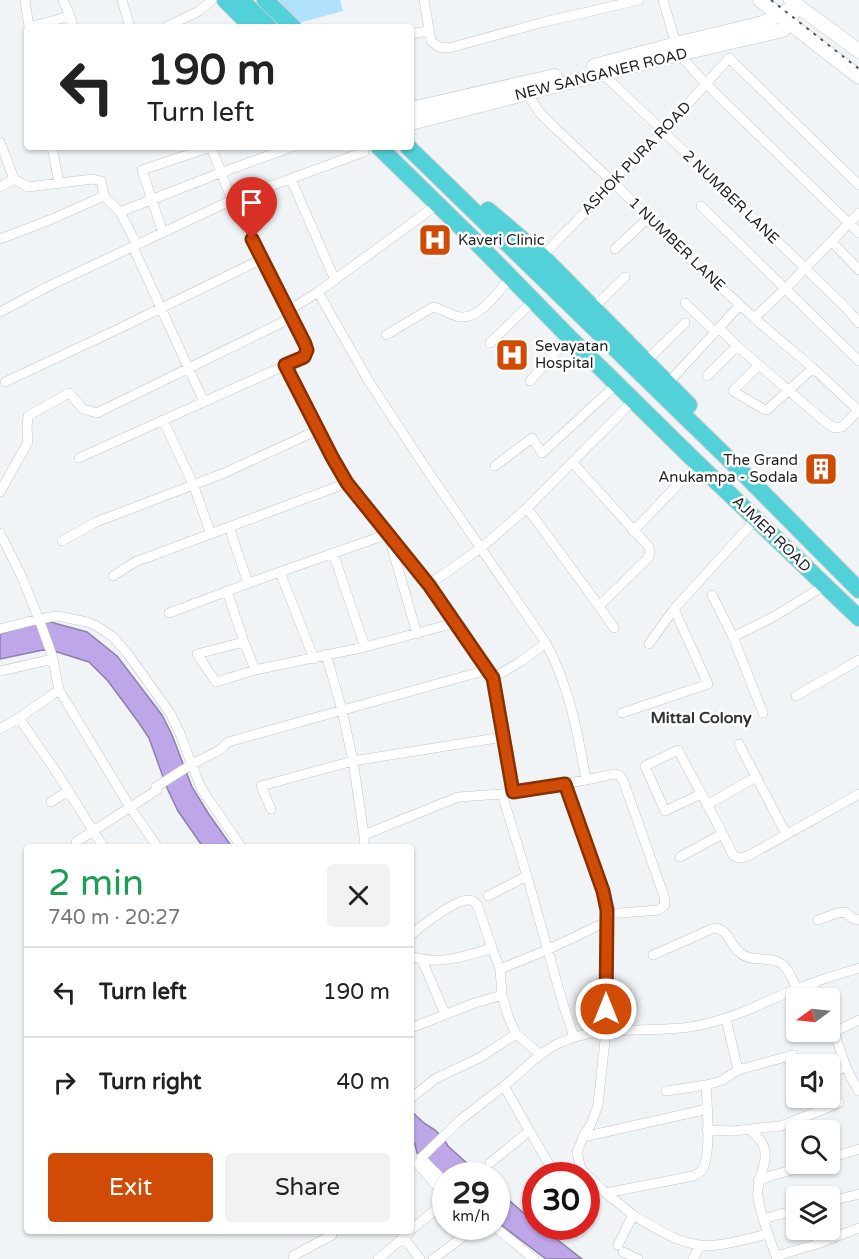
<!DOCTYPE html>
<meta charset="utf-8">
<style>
body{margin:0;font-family:"Varela Round",sans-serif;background:#f2f2f2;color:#222;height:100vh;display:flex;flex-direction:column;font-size:22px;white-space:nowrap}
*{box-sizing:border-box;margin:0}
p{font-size:20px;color:#767676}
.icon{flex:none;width:33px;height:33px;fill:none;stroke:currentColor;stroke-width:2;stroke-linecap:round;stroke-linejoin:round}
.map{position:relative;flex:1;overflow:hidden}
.panel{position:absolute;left:24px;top:844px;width:390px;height:390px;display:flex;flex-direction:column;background:#fff;border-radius:6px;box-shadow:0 2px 4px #0004}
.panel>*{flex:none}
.hud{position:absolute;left:24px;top:24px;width:390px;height:126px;border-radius:6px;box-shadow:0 2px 4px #0004;background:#fff;color:#222;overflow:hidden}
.needle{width:39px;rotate:255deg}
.controls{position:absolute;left:786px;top:988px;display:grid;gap:12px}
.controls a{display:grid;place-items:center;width:54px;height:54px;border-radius:6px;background:#fff;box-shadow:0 2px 4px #0004;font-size:30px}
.speed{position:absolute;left:432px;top:1162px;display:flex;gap:12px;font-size:30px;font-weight:700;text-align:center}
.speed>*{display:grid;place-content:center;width:78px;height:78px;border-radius:50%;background:#fff;box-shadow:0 2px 4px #0004;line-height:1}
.speed small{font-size:15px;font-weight:400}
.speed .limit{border:9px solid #d22;background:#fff;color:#111}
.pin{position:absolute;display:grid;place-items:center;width:51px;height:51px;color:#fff;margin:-62px -26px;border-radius:50% 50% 50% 0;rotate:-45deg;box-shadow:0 0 6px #0007}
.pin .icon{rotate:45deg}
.me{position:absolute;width:66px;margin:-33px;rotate:0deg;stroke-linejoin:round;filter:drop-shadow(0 0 4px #0008)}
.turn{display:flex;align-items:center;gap:21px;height:126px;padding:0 24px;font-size:27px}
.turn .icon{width:78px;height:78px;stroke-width:2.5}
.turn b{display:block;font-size:42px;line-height:51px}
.round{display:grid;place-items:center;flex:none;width:63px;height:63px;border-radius:6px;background:#f2f2f2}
.headline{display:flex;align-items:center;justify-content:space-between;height:102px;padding:0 24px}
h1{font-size:36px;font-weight:600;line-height:45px;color:#1e9e55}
.action{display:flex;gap:12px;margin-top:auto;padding:12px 24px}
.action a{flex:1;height:69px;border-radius:6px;background:#d04b05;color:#fff;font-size:24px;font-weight:600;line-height:69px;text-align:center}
.action a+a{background:#f2f2f2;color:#222}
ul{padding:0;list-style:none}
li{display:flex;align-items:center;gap:18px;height:90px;padding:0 24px;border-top:2px solid #e0e0e0}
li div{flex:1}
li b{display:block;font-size:22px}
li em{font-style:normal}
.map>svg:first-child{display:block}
</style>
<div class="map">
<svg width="859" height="1259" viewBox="0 0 859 1259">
<rect width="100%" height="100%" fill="#f0f4f6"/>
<path fill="#b0e1fd" d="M269,0H340L343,11L295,24Z"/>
<path fill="#bea7e9" stroke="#8e7ead" stroke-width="1.5" d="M43,620L87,632L117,656L162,715L172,735L192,787L208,813L232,847H203L178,811L167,788L149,738L139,723L108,681L89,662L54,651L43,650L0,659V634Z
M411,1111L424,1123L435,1130L443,1138L448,1146L481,1176L445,1177L429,1161L417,1153L415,1144L411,1142Z
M497,1190L535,1223L536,1227H541L582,1259H546L497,1222Z"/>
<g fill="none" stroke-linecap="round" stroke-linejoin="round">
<defs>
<path id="street" d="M25,0L29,27
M63,0L70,16L73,27
M122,0L130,27
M424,0L431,41L439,47L449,48L544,22L639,0
M663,0L679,54L706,84L859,233
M30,27L70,16
M166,27L199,11L212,0
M411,34L428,31
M602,73L725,190L847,309L859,323
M527,93L539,112L555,128L614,183L671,241L754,318L788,286L859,213
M0,142L14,179
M52,147L59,183
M291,179L335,280
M0,187L14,179L28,187L93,179L101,181L104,196L120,212L137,245
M701,206L859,361
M120,212L220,173L292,147
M0,239L52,219L104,196
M832,242L859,270
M133,247L204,402
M615,249L648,218
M543,257L550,248C611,186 672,123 729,58L859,185
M318,292L368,380L425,467L546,643C569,686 578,733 586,780
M685,303L715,332
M593,308L625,277
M288,311L318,292L438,204
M0,312L47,287L232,200L364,152
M754,318L813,368L859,411
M386,335L433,307C443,309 450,315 460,317C481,319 498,291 511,277
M490,343L534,300
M737,346L823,420L834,428L842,427L858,411
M646,361L685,323
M285,365L332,457L347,483L428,585L493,678L513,792
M759,365L733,391L765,410H767L813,368
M707,376L737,346L719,328
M530,381L569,337
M5,382L112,332L262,259
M668,383L740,305
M163,420L193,484L211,534
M79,458L304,357L307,350L305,344L232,200L211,147L142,170L163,233
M495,466L532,438L542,453L617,384
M0,492L28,442L27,428L28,416L69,393L83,409L97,413L291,318
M527,508L599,606L648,558L650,553L649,547L572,462
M229,527L248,583
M633,531L698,464
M0,533L21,575L40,622L52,655L59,690L130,807L158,848
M62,541L96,522L222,474L318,430
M333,553L365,647
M280,572L314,659
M113,576L135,562L347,483
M428,585L481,548L527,508L634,400
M227,591L244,642L255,670
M712,595L733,637L763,713
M599,606L614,628
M169,613L260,579L388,534L417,634
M0,629L39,619L58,616L87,622L95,625L113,637L128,654L170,713L179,731L201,788L242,848
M733,637L775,616L825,585
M244,642L197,654L216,682L255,670L365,647L455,623
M649,644L674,609L756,519
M326,654L342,710L353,761L364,835V848
M0,671L53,659
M493,678L520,662L546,643
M796,696L859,660
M622,713L708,684L674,609
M19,718L59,776L104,848
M0,729L19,718L59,690
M739,744L786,834
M565,784L603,891L607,910L606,1031L598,1105L591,1124L583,1137L577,1153L581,1169L606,1193L633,1215L618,1245
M156,787L192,764L220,750L228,742L487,670
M502,794L527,876L563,1004L574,1037
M701,794L665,811L645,766L678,750C696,785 716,819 733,855L739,858L748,856L859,794
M51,802L68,791
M707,805L756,777
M271,809L261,786L353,761L503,737
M364,835L458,797L502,794L586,780L614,774L619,775L623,780L664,896L665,905L659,910L607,914
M76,842L157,790
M680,857L722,834
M488,896L527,876
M818,920L837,913L845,912L852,918L859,920
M411,935C421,926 455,900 468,900C473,900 473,901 477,904L492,948
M653,955L714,928C729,929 730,945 740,953C752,963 770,955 782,964C789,969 793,981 797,989
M411,956C438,966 466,956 492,948L500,969L502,995L508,1016L516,1034L540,1054
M422,960L445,1014
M500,969L547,950L606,922
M812,983L819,999
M726,1019L738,1070
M830,1022C841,1047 843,1068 859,1091
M411,1028L472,1004L502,995
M834,1032L859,1020
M795,1036L806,1032
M830,1074L845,1067
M666,1091L706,1085L721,1081L738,1070L793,1055
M411,1098L435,1079L481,1057L516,1034
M750,1129L781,1126L839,1103
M529,1130L556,1176
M707,1130L733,1131L750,1129C754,1133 759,1138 762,1143C772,1159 755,1179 758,1197C761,1218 770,1239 777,1259
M583,1137L708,1109
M830,1158L859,1149
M417,1163L446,1197
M490,1163L527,1133L529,1130L504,1086C522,1072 537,1054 557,1044C603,1021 657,1036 705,1024C736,1017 765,1002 794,990C815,981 837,975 859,968
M758,1180L811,1164
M446,1183L421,1158L459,1121L504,1086
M606,1193L693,1176C695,1175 699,1173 701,1171C712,1160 707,1102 706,1085
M830,1201L859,1194
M633,1215C658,1230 686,1249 717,1245C734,1243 751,1238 768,1234
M763,1219L796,1210
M495,1227L534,1259
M411,1230L446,1201
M403,1237L420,1259
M623,1252L638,1259
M293,1256L332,1235V1232
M776,1256L814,1245L859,1228
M378,1259L410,1232
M433,1259L468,1233L470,1227
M693,1259L700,1246"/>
<path id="secondary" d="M760,0L859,77
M791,1L859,51
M594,66L676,44L763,23L796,6
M411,109L555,76
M411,123L679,54L783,30L797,6"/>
<path id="highway" d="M225,0L252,27
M241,0L269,27
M265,0L293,27
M379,147L474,240L569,337L693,459L859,618
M408,147L743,473L859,590
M488,210L543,257L689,405"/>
</defs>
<use href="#street" stroke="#c2c6c8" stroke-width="10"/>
<use href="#secondary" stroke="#c2c6c8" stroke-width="15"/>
<use href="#highway" stroke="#cecece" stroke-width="18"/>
<use href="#street" stroke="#fff" stroke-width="9"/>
<use href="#secondary" stroke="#fff" stroke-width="14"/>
<use href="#highway" stroke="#52d1d8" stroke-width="16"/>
<path stroke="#525455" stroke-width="2" stroke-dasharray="3 6" stroke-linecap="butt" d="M771,0L859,69"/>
</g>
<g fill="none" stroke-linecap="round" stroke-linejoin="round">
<defs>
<path id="route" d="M252,239L305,344L307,350L304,357L285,365L332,457L347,483L429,585L493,678L513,792L565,784L603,891L607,910L606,1009"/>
</defs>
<use href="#route" stroke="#873103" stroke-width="15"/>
<use href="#route" stroke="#d04b05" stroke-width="10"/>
</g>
<defs>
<symbol id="hospital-square" viewBox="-11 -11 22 22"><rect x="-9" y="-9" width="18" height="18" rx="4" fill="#d04b05" stroke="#fff"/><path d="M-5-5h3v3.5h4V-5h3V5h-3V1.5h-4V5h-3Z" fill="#fff"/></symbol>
<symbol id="building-square" viewBox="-11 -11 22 22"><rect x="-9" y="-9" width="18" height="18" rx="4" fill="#d04b05" stroke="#fff"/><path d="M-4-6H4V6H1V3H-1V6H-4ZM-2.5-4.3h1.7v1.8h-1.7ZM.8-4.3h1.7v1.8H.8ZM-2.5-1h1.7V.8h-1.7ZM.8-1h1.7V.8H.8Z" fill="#fff"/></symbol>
</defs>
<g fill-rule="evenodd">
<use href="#hospital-square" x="416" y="221" width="38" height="38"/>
<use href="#hospital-square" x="493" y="336" width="38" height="38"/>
<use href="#building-square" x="802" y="450" width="38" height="38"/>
</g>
<g text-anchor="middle" stroke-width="5" stroke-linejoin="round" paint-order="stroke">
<g font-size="15" fill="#1f2021" stroke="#fff">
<text transform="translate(601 74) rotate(-14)" y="5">NEW SANGANER ROAD</text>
<text transform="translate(636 158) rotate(-46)" y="5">ASHOK PURA ROAD</text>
<text transform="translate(731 197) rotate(44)" y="5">2 NUMBER LANE</text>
<text transform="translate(677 244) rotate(44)" y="5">1 NUMBER LANE</text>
<text transform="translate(772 534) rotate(44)" y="5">AJMER ROAD</text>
</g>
<g font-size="15" fill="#1f2021" stroke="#fff" text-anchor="start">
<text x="458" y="245">Kaveri Clinic</text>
<text x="535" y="351">Sevayatan<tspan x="535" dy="17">Hospital</tspan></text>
<text x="798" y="465" text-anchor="end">The Grand<tspan x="798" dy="17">Anukampa - Sodala</tspan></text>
</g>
<g font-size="16" font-weight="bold" fill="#323537" stroke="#fff">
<text x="701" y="723">Mittal Colony</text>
</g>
</g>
</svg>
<div class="controls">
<a><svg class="needle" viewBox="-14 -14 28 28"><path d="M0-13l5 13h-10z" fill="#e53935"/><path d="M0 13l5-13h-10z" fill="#767676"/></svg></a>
<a><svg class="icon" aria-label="sound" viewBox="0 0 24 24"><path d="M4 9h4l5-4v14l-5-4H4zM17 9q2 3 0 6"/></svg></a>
<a><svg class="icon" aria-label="search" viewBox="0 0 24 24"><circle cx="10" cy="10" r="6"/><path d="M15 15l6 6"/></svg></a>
<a><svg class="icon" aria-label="layers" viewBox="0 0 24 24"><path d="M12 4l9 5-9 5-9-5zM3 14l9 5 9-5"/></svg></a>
</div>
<div class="speed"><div>29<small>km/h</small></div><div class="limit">30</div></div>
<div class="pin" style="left:252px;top:239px;background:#d93025"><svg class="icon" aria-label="arrive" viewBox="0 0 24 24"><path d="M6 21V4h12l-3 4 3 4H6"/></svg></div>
<svg class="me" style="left:606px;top:1009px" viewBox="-20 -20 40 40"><circle r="17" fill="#d04b05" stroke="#fff" stroke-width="3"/><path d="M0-11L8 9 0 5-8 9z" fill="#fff"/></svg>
<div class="hud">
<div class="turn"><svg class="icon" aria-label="left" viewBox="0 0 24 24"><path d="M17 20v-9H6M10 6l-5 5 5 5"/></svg><div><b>190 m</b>Turn left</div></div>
</div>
<section class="panel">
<div class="headline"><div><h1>2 min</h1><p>740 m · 20:27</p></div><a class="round"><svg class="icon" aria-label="close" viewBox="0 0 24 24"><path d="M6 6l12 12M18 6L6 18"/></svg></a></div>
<ul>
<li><svg class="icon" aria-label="left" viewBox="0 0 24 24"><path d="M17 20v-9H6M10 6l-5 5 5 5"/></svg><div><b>Turn left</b></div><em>190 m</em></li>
<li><svg class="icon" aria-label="right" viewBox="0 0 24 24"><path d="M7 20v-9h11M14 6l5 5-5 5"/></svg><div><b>Turn right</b></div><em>40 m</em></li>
</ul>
<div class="action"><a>Exit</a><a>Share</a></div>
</section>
</div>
